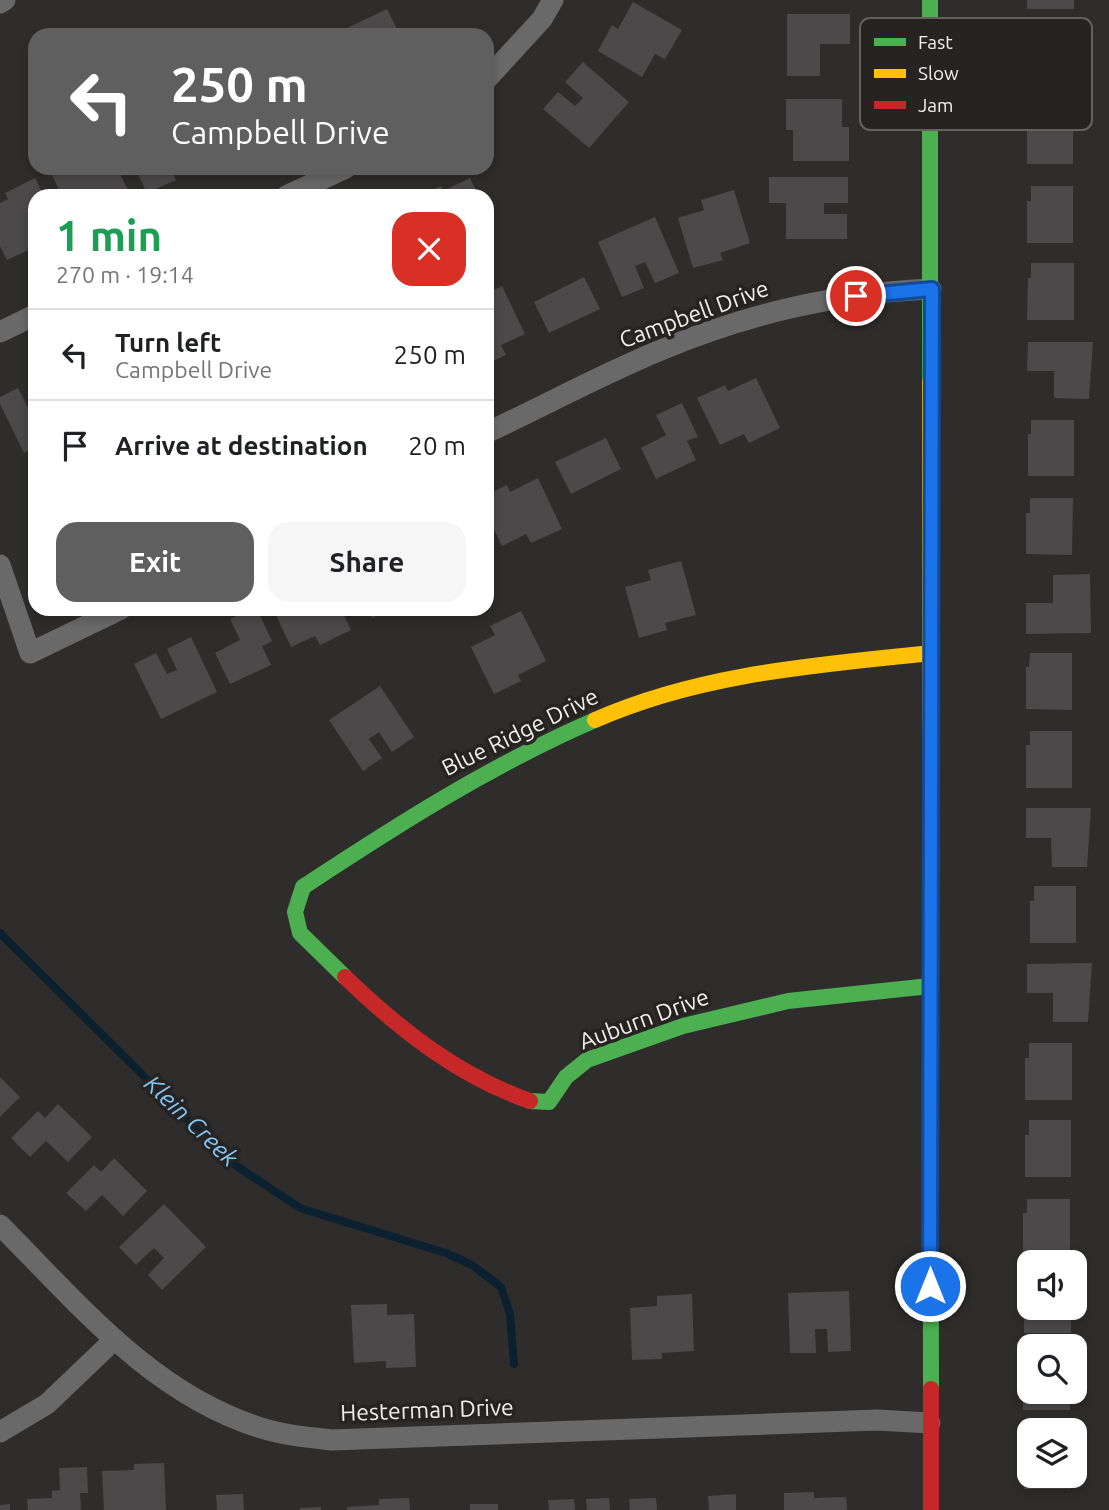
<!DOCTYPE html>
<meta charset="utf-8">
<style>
body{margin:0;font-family:Ubuntu,sans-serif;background:#f6f6f6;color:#202124;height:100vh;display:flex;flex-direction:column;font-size:26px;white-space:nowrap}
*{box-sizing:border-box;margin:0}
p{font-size:23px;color:#757577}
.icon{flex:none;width:38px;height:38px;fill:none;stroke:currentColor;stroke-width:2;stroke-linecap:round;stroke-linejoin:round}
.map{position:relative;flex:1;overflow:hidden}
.panel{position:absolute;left:28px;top:189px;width:466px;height:427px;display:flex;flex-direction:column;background:#fff;border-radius:21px;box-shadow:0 4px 10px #0003}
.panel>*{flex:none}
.top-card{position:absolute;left:28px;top:28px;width:466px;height:147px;border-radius:21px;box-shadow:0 4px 10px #0003;background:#5f5f60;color:#fff;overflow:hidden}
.fabs{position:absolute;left:1017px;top:1250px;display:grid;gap:14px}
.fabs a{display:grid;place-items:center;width:70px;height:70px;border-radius:14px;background:#fff;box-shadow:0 4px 10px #0003;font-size:35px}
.pin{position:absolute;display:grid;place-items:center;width:60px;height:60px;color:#fff;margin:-30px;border:4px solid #fff;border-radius:50%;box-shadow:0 2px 7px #0007}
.me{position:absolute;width:77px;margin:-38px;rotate:0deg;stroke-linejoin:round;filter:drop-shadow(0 0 5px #0008)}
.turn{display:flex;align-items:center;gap:24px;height:147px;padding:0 28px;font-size:32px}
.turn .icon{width:91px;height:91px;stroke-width:2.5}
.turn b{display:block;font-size:49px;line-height:60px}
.round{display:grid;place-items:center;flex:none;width:74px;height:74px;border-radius:21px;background:#f6f6f6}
.summary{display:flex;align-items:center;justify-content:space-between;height:119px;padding:0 28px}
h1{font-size:42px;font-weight:700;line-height:52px;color:#1e9e55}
.cta{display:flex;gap:14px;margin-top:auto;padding:14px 28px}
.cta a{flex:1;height:80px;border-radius:21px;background:#5f5f60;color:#fff;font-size:28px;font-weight:700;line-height:80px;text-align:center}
.cta a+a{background:#f6f6f6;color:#202124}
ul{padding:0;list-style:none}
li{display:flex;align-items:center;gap:21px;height:91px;padding:0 28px;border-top:2px solid #e0e0e0}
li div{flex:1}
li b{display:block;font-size:26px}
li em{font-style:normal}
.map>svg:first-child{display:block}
</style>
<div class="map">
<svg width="1109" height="1510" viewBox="0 0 1109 1510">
<rect width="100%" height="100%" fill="#2f2d2b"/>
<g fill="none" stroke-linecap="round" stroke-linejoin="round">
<path stroke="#0b2130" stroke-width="8" d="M0,933L229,1161L300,1208L446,1253L472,1265L501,1287L510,1314L514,1364"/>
</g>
<path fill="#4b4949" d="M1027,0H1074V9H1027Z
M633,2L682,30L665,59L655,54L642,77L598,51L612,25L618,29Z
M387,9L400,35H332Z
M787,14H850V44H820V76H787Z
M583,62L629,102L589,148L543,109L558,92L575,106L583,98L565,82Z
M786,99H842V127H849V161H793V130H786Z
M1031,107H1073V164H1027V122H1031Z
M60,168H117L131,196H102L100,191L89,196H62L51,173Z
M135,168H187L173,174L176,180L147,193Z
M769,177H848V203H824V214H847V239H786V203H769Z
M35,178L44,196H35V240L32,242L35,247L7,260L0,246V203L8,199L5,193Z
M470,178L479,196H419L441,186L443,191Z
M1031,186H1073V243H1027V201H1031Z
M734,190L750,243L720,253L723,260L693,268L678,218L704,210L701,200Z
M486,213L494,229L486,233Z
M655,217L679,273L655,283L645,262L635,266L644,288L622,297L598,242Z
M1031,263H1074V320H1027L1028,278H1031Z
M584,277L600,309L549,333L534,302Z
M502,286L525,334L501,345L506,355L486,364V294Z
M1028,342H1093L1089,399L1054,398V371H1027Z
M756,378L780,428L749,443L744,434L720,445L697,398L725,385L728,391Z
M18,388L29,410L35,407V448L24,453L0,404V397Z
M682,403L698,437L687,441L696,460L656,479L641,448L666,435L656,415Z
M1031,420H1074V476H1028V434H1031Z
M606,438L621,469L571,494L555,462Z
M538,478L562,529L531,543L526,534L502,546L486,513V495L507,485L510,492Z
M1030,498H1073L1072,555L1026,554V513H1030Z
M681,561L696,615L665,623L667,630L639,638L625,587L651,580L648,570Z
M1090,574L1091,633L1026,634V603H1053V575Z
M252,609H257L272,641L262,646L271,665L230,684L215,653L240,640L230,619Z
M273,609H341L351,630L320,645L315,636L291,647Z
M368,609H390L372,618Z
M521,611L546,661L518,675L521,681L494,694L471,647L495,635L490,626Z
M191,637L217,692L161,719L134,664L156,653L167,674L177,670L167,649Z
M1030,653H1072V710L1026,709V667H1029Z
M380,686L414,737L392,752L379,732L369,739L382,758L363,771L329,720Z
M1030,731H1072V788H1026V745H1030Z
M1026,808H1091L1087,867H1052L1051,838H1026Z
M1034,886H1076V943H1030V901H1034Z
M1092,963L1088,1022H1053V993H1027V964Z
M1029,1043H1072V1100H1025V1058H1029Z
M0,1077L20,1097L0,1117Z
M58,1104L92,1137L68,1162L46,1141L30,1157L11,1138L38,1111L45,1118Z
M1029,1120H1071V1177H1025V1135H1029Z
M114,1158L147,1191L123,1216L102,1195L86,1211L66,1193L94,1165L101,1172Z
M1027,1199H1070V1256H1023V1213H1027Z
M164,1204L206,1247L162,1290L148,1275L164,1258L154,1248L136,1265L119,1247Z
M1024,1290H1029V1307H1071V1333H1024Z
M849,1291L851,1351L828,1352L827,1329H815L816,1353H790L788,1293Z
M692,1294L694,1351L662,1353V1359L632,1360L630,1308L657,1306V1296Z
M387,1304V1315L414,1314L416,1367L386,1368V1361L354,1363L351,1305Z
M1023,1367H1029V1391H1070V1410H1023Z
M1024,1446H1029V1475H1071V1489H1024Z
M164,1463L166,1510H104L102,1471L134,1470V1464Z
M87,1467L88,1493H80L81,1510H28L27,1499L52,1498V1491L60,1490L59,1468Z
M814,1492V1498L846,1497L847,1510H784V1493Z
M243,1494L244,1510H217L216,1495Z
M736,1494V1510H709L708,1496Z
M409,1498L410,1510H347V1507L379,1505V1499Z
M609,1498L610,1510H587L586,1499Z
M656,1498L657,1510H630L629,1499Z
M574,1499L575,1510H549L548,1500Z
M10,1504V1510H0V1505Z
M470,1504H498V1510H470Z
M321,1507V1510H300V1508Z"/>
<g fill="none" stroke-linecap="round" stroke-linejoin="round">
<path stroke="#6a6969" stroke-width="21" d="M0,3L5,0
M486,80L542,19L553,0
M286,196L346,168
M0,332L35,315
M486,433C544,406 602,374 661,350C746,314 839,293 931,289
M0,565L30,653L121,609
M0,1225C78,1303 150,1392 258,1427C282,1435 307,1437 332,1440L877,1420L930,1423
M0,1432L47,1404L114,1340"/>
<path stroke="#4caf50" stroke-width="16" d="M930,0V382
M930,725L931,1389
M345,977L300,933L295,912L303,887C397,825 491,765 595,720
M530,1101L549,1102L566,1077L587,1060L683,1026L788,1001L930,986"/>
<path stroke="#ffc107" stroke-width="16" d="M930,382V725
M595,720C701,673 818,665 931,653"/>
<path stroke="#c62828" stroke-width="16" d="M345,977C399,1029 458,1076 530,1101
M931,1389V1510"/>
</g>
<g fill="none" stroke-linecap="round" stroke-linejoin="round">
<defs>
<path id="route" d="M856,296L932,289L930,1286"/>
</defs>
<use href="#route" stroke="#114b97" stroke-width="18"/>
<use href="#route" stroke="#1a73e8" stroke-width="12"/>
</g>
<g text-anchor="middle" stroke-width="7" stroke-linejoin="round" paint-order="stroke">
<g font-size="23" fill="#f0efed" stroke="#262321">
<text transform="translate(694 314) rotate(-20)" y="8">Campbell Drive</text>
<text transform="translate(520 732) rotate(-26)" y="8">Blue Ridge Drive</text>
<text transform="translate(644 1019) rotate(-20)" y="8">Auburn Drive</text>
<text transform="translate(427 1410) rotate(-2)" y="8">Hesterman Drive</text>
</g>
<g font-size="24" font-style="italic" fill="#7ec8fa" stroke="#262321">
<text transform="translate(191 1121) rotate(44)" y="8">Klein Creek</text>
</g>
</g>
<rect x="860" y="18" width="232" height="112" rx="10" fill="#262321" stroke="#63605e" stroke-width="2"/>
<rect x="874" y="38" width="32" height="8" fill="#4caf50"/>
<rect x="874" y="69" width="32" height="9" fill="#ffc107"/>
<rect x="874" y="101" width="32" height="8" fill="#c62828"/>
<g font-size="19" fill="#f0efed">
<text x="918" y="49">Fast</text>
<text x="918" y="80">Slow</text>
<text x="918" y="112">Jam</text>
</g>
</svg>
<div class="fabs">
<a><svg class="icon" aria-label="sound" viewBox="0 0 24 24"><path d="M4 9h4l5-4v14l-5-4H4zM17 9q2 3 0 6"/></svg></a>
<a><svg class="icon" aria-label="search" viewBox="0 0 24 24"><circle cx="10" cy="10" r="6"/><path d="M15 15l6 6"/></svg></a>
<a><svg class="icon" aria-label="layers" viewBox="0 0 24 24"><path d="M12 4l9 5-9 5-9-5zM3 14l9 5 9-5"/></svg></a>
</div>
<div class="pin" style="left:856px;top:296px;background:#d93025"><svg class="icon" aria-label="arrive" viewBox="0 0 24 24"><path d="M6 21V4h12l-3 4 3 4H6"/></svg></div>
<svg class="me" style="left:930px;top:1286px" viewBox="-20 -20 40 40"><circle r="17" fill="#1a73e8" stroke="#fff" stroke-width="3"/><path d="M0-11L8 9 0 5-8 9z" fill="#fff"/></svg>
<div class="top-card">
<div class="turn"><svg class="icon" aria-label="left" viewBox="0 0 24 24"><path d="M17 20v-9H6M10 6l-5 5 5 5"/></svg><div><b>250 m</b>Campbell Drive</div></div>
</div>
<section class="panel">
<div class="summary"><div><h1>1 min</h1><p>270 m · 19:14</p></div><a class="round" style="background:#d93025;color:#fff"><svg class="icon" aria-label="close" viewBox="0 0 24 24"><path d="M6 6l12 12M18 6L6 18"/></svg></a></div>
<ul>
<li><svg class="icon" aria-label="left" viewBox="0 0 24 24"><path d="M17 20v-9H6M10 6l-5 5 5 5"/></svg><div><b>Turn left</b><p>Campbell Drive</p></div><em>250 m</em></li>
<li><svg class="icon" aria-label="arrive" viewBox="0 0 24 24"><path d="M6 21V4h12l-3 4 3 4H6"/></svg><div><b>Arrive at destination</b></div><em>20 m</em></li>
</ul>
<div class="cta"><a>Exit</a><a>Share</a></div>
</section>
</div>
